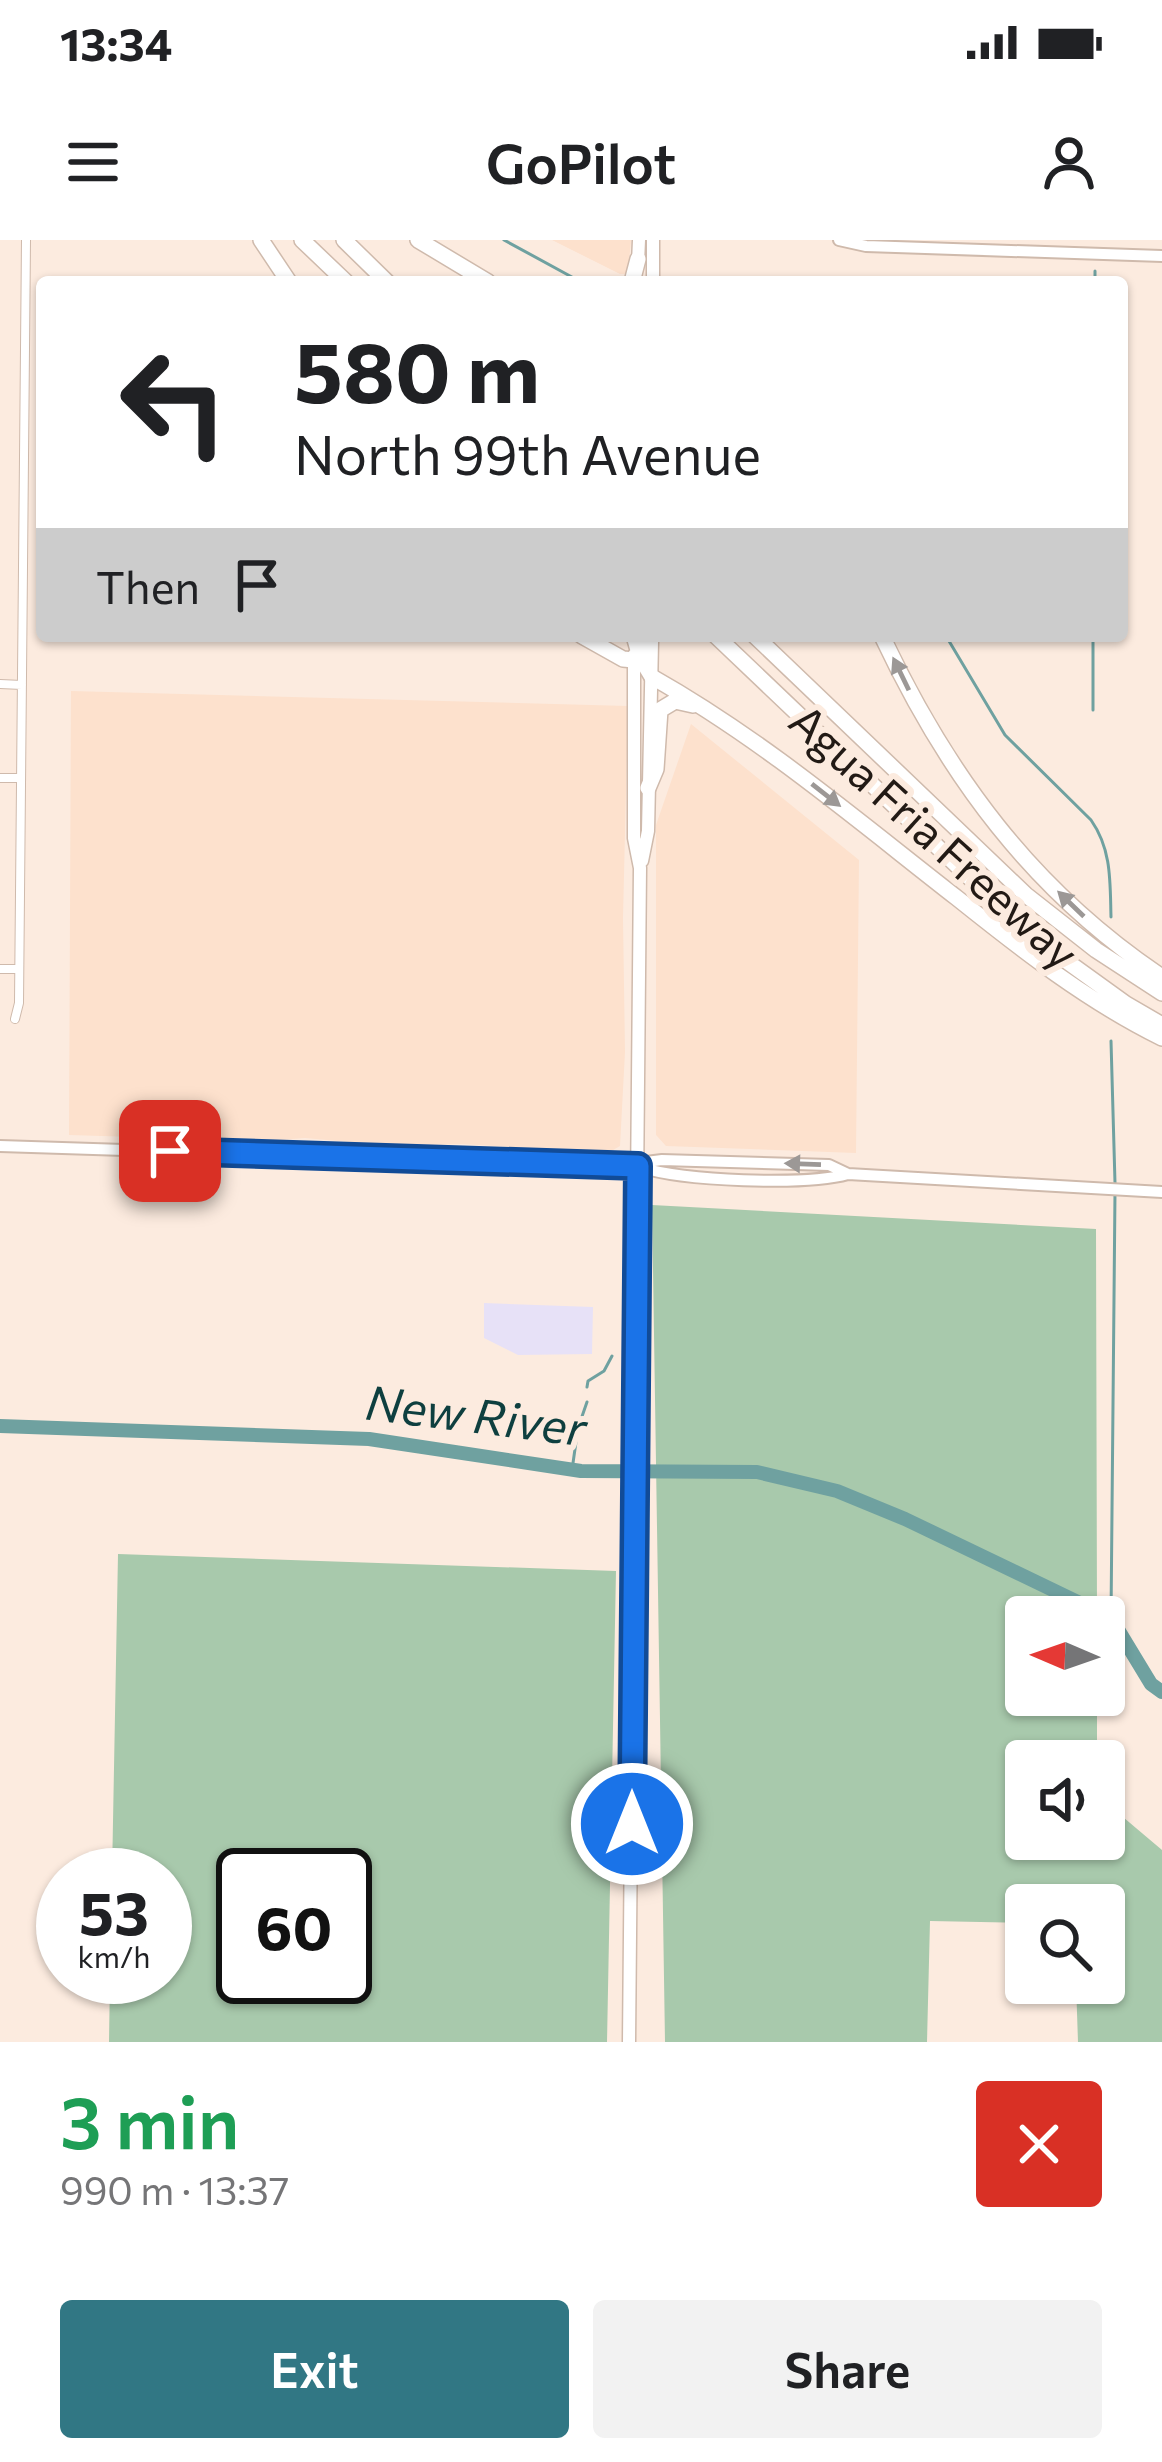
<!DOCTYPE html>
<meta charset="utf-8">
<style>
body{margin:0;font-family:Commissioner,sans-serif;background:#f2f2f2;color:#202124;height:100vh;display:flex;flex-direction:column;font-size:45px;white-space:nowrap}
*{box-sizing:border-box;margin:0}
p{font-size:39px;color:#757577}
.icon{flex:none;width:66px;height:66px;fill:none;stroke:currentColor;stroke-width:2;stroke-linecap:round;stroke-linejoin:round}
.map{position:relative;height:1802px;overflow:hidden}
.sheet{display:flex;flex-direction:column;background:#fff;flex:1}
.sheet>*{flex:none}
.banner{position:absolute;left:36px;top:36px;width:1092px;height:366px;border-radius:12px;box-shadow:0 3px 9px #0004;background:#fff;color:#202124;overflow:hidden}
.needle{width:78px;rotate:272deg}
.controls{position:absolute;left:1005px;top:1356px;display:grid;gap:24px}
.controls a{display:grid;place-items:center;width:120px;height:120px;border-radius:12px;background:#fff;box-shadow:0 3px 9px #0004;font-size:60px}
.speed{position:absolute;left:36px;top:1608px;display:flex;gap:24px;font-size:60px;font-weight:700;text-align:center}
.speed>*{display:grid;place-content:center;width:156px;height:156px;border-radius:50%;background:#fff;box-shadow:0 3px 9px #0004;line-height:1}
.speed small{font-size:30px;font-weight:400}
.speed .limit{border:6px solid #111;border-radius:18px;background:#fff;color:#111}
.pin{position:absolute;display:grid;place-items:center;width:102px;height:102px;color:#fff;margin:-51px;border-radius:24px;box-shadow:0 6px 18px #0006}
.me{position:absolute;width:132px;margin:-66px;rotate:0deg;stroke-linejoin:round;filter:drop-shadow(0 0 9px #0008)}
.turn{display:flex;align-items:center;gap:42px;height:252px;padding:0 60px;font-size:54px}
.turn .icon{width:156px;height:156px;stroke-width:2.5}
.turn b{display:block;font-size:84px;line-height:102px}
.then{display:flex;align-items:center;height:114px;padding:0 60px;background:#0003;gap:24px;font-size:45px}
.round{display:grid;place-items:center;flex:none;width:126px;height:126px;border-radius:12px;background:#f2f2f2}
.summary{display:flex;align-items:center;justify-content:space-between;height:204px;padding:0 60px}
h1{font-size:72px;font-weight:600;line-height:90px;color:#1e9e55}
.primary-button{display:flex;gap:24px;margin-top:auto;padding:24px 60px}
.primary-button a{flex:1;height:138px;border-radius:12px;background:#317784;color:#fff;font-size:48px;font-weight:600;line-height:138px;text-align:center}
.primary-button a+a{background:#f2f2f2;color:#202124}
.status{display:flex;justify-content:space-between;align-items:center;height:84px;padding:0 60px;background:#fff;direction:ltr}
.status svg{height:33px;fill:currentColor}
header{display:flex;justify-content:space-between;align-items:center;height:156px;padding:0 60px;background:#fff;font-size:54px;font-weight:600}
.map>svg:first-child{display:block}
</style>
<div class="status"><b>13:34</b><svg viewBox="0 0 49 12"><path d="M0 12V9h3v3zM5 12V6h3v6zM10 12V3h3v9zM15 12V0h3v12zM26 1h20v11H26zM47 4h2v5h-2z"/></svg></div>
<header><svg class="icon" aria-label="menu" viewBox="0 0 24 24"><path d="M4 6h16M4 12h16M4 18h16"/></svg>GoPilot<svg class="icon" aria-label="person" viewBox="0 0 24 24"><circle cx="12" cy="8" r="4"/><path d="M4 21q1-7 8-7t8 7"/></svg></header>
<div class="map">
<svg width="1162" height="1802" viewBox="0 0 1162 1802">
<rect width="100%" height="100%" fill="#fcebdf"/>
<path fill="#fde1cd" d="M552,0H631L628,34H620Z
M71,451L628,466L623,678L625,812L620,906L608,913L462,904L392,906L305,898L268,901L69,895Z
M691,484L859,620L856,913L666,906L656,895V585Z"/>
<path fill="#e7e1f7" d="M484,1063L593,1067L592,1114L518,1115L484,1098Z"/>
<path fill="#a8c9ac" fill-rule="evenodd" d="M652,965L1096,989L1097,1377H1026V1455H1097V1521H1026V1599H1104V1561L1162,1610V1802H1078L1076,1743H1104V1665H1026V1683L930,1681L927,1802H665Z
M118,1314L616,1331L607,1802H109L110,1737H165V1635H112ZM243,1635H345V1737H243Z"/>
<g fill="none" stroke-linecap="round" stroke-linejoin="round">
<path stroke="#6fa1a0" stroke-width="3" d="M504,0L581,42
M1095,42V31
M946,396L1005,495L1091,580C1112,610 1110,642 1111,677
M1093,470V396
M1111,801L1115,943
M587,1147L588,1141L604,1131L612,1116
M572,1230L578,1188L587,1162
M1111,1378L1115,952"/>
<path stroke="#6fa1a0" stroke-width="14" d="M0,1186L369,1199L581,1231L757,1232L837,1251L905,1279L1111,1378L1151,1444L1162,1452"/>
<defs>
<path id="minor" d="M0,444L22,445
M0,538H21
M0,729H19
M15,779L19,763L26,0"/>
<path id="tertiary" d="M839,0L866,6L1162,16"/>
<path id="secondary" d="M0,906L614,926L662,920L829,925L848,934
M640,927C681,941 806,946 848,934L1162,952"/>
<path id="primary" d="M653,0V42
M638,23L639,0
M642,621L648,591L652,402
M629,1802L640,628L634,598V415"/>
<path id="motorway" d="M261,0L289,42
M302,0L346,42
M344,0L387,42
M418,0L488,42
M632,42L638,19
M582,396L623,419L634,420L645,413L652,396
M634,396L640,417L652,437C762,499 858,581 957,658C1022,710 1087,761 1162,798
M716,396L1029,694L1126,764L1162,785
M755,396L1026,655L1096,710L1162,753
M882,396C948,536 1032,650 1162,737
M648,548L656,529L660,470L675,461L693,465"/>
</defs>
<use href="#minor" stroke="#cfbaac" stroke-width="10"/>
<use href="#tertiary" stroke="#cfbaac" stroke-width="14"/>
<use href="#secondary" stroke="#cfbaac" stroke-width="14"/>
<use href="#primary" stroke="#cfbaac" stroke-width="15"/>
<use href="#motorway" stroke="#cfbaac" stroke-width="18"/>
<use href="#minor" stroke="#fff" stroke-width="8"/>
<use href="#tertiary" stroke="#fff" stroke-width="10"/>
<use href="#secondary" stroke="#fff" stroke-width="10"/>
<use href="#primary" stroke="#fff" stroke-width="12"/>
<use href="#motorway" stroke="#fff" stroke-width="15"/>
</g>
<defs><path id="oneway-solid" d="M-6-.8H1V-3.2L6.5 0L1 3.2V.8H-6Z" transform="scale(3)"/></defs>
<g fill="#9c9896">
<use href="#oneway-solid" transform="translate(901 434) rotate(-116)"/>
<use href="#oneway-solid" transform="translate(826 555) rotate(38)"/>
<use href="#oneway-solid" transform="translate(1071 664) rotate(-136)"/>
<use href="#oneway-solid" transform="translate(803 924) rotate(-178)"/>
</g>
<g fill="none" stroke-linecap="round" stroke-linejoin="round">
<defs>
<path id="route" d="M170,911L638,926L632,1584"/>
</defs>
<use href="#route" stroke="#114b97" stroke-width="30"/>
<use href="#route" stroke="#1a73e8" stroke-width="21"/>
</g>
<g text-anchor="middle" stroke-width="12" stroke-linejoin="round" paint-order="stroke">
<g font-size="45" fill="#221a15" stroke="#fcebdf">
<text transform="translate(934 597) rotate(42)" y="16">Agua Fria Freeway</text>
</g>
<g font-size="48" font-style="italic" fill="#0e3f3f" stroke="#fcebdf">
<text transform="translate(476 1176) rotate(7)" y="17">New River</text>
</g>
</g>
</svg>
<div class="controls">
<a><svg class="needle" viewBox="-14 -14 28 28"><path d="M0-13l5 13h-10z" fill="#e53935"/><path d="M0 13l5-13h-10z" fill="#757577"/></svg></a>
<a><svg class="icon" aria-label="sound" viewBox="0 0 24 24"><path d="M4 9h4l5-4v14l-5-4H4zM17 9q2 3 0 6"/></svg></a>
<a><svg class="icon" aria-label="search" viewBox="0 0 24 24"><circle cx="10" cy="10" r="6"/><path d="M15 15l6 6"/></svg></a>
</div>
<div class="speed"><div>53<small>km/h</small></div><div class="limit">60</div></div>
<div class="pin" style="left:170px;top:911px;background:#d93025"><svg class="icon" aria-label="arrive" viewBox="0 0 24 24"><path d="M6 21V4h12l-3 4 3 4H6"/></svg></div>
<svg class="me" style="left:632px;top:1584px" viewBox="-20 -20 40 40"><circle r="17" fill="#1a73e8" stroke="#fff" stroke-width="3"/><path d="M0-11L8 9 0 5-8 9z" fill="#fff"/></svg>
<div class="banner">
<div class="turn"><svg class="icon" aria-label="left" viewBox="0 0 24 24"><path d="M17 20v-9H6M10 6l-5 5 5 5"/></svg><div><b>580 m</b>North 99th Avenue</div></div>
<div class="then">Then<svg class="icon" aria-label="arrive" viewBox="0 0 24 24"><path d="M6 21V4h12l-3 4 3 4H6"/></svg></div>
</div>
</div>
<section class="sheet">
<div class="summary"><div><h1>3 min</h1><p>990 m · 13:37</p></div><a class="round" style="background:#d93025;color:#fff"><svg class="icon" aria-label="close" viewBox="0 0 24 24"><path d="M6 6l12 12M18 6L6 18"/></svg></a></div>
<div class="primary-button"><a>Exit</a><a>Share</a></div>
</section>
